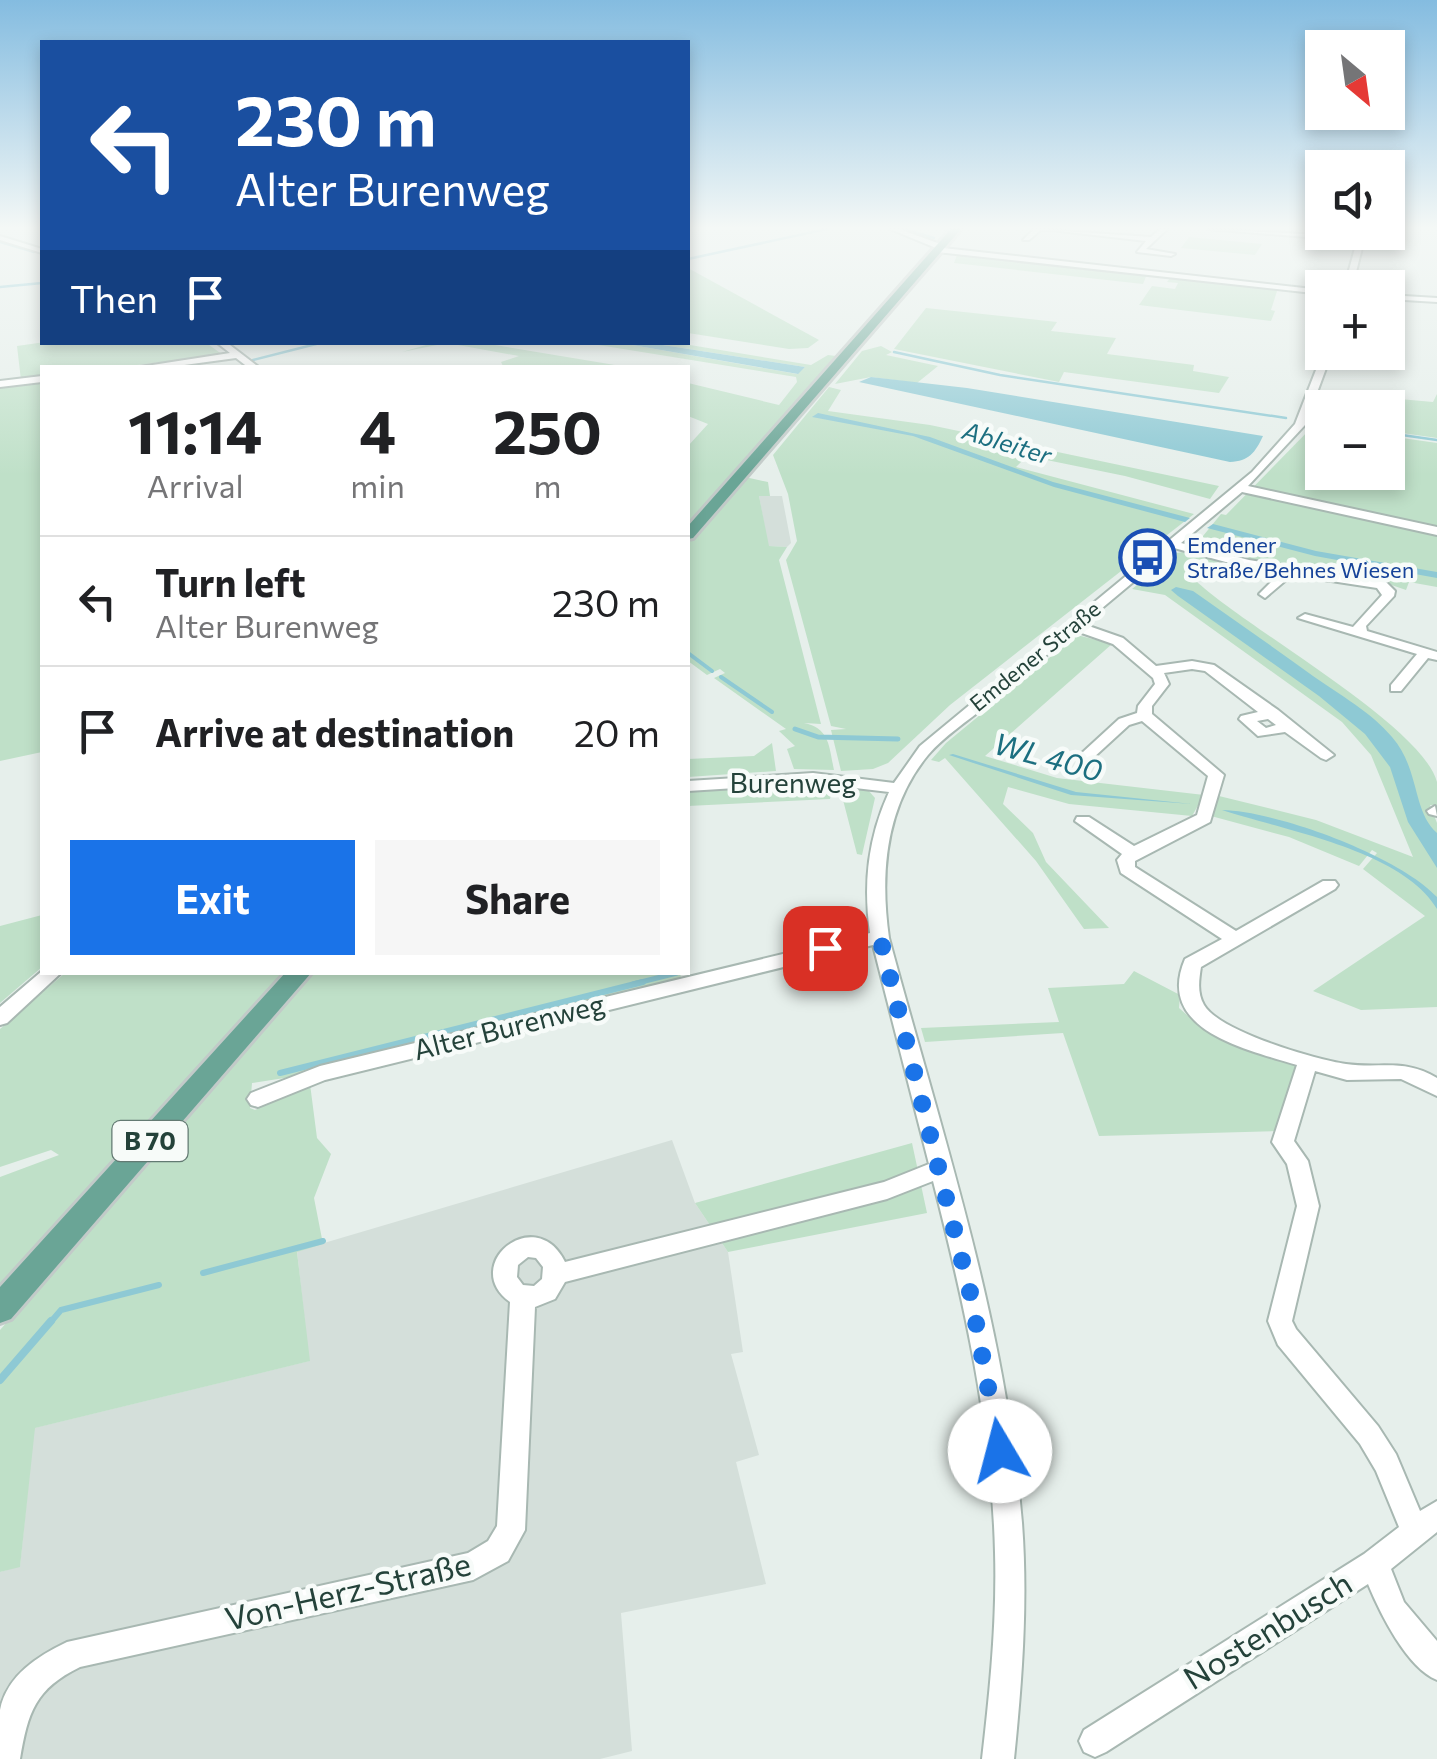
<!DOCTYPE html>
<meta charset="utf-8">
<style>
body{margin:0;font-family:Commissioner,sans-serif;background:#f6f6f6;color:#202124;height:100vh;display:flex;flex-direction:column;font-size:38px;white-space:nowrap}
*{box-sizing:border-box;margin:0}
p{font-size:32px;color:#757577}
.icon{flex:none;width:55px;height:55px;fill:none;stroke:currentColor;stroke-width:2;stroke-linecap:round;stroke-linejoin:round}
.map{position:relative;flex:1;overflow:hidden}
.details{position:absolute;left:40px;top:365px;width:650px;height:610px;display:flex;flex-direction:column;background:#fff;border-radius:0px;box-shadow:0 5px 15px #0003}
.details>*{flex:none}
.top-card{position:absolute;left:40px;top:40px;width:650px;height:305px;border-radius:0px;box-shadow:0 5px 15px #0003;background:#1a4fa0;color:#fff;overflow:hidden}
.needle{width:65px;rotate:151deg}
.controls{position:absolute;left:1305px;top:30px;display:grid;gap:20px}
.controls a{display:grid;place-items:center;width:100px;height:100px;border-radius:0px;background:#fff;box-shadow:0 5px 15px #0003;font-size:50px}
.pin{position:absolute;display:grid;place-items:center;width:85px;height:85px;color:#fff;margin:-42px;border-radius:20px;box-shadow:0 5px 15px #0006}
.me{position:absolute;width:110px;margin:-55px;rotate:352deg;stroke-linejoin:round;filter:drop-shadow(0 0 8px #0008)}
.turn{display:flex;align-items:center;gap:35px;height:210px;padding:0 30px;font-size:45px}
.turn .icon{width:130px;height:130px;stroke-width:2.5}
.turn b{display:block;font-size:70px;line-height:85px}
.then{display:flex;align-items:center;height:95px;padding:0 30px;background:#0003;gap:20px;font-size:38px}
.eta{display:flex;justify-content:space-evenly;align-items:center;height:170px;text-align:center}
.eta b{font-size:60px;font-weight:700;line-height:70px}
.cta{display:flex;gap:20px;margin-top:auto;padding:20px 30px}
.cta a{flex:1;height:115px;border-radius:0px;background:#1a73e8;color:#fff;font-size:40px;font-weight:700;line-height:115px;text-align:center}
.cta a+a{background:#f6f6f6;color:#202124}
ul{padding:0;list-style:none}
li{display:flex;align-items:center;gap:30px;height:130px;padding:0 30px;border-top:2px solid #e0e0e0}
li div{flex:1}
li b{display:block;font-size:38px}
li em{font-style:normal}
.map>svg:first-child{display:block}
</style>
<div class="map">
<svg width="1437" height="1759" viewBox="0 0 1437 1759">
<rect width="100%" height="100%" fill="#e6efeb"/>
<path fill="#d4dfda" d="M759,496H782L791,543L787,547L768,546Z
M672,1140L695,1203L728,1252L743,1352L731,1354L759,1455L736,1462L766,1584L621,1613L632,1751L600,1759H0V1572L20,1566L34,1428L309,1361L297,1251Z"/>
<path fill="#bfe0c8" d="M1189,237L1262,244L1255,255L1181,248Z
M957,255H965L1147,274L1143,284L954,263Z
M688,268L819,340L808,348L789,349L688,333Z
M1171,277L1278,288L1271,310L1275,311L1271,321L1139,305L1152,286L1175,289L1178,283L1167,282Z
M926,308L1057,322L1051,331L1116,338L1107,354L1194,365L1193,371L1229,377L1219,393L1064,372L1059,382L894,349Z
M45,342H205L223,355L120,367L42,368V377L21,380L17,346Z
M433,343H483L627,367H500L503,366L501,362L519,356L447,343L402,352Z
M586,343H621L797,374L805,367L650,343H678L811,365L828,355L836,356L688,527V446L708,424L688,416V383L779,405L797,382L796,377Z
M881,346L892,352L886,355L938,366L917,383L871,377L835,384L862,351Z
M42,382V752L0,761V388Z
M829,387L841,390L828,411L930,425L1219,486L1210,499L1125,476L1027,456L1016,467L1194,514L950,705L888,763L873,769L841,771L831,730L846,729L831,726L786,560L797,541L788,494L773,455Z
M1437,394V438L1388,431V408L1323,402L1326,395L1386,403L1388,398L1433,402Z
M1313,426L1322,427V472H1388V436L1437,443V587L1409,582L1406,590L1377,580L1252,561L1189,543L1203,536L1221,514L1226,515Z
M745,477L768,482L770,496H759L769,546L787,547L779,560L821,724L804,723C830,728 829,747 834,770L794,769L787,749L795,746L779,731L786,729L714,678L725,673L720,669L707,675L688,661V544Z
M1191,551L1218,562L1195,580C1244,627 1422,725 1437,782C1437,788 1437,798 1437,805H1430L1437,823V1007L1361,1010L1313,991L1425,916L1363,869L1377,853L1372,850L1359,866L1289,837L1211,816L1219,796L1316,820L1413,857L1371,755L1342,722L1165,595L1132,589L1176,553Z
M1077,635L1112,644L985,756L1057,778L1204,795L1192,816L1069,804L1008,787L1003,804L1033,833L1046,862L1109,928L1084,929L1036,861L945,758L939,762L931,760L946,743Z
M772,743L776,771L688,777V759L754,756Z
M824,783L833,784L830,799L688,806V790Z
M845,785L868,790L875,798L862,855L857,854L842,796Z
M42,915V967L0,1003V926Z
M1134,971L1180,995L1179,1008L1202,1028L1296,1066L1277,1131L1099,1136L1063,1033L925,1042L921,1028L1059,1022L1048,988L1124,984Z
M65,973H288L0,1296V1177L59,1155L51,1150L0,1167V1029Z
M314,973H680L681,978L405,1045L310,1074L252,1083L250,1108L255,1110L310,1084L317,1138L331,1154L314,1198L323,1244L297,1252L310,1361L35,1428L20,1567L0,1572V1330Z
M912,1143L927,1213L728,1252L695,1203Z"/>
<path fill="#8ec9d4" d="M621,343H650L805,367L798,374Z
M871,377L967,388L1263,436C1255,453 1249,461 1230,462L859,382Z
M818,413L930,437L1053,482L1190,518L1185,522L1054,487L913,436L812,417Z
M1213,524L1316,551L1437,572V578L1315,556L1207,528Z
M1176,587L1193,591C1233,619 1273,647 1313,676C1340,695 1371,712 1392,737C1420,769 1412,811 1437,833V868L1408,822L1390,767L1365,734L1319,696L1178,596L1171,590Z
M953,754L1076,792L1192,804L1071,795L949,755Z
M1222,810C1277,811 1399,856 1437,897V909C1403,850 1282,830 1222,810Z"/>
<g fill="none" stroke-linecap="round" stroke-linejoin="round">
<path stroke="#8ec9d4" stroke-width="2.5" d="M904,229L934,238
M0,242L34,252
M688,259L827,229
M0,287L42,283
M894,352L1000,375L1286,418
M253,360L324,342
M1315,423L1322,424
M1388,433L1437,440"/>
<path stroke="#8ec9d4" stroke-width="4" d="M688,653L712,671
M721,677L772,712"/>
<path stroke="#8ec9d4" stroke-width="5" d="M795,729L818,737L898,739
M633,984L677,973"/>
<path stroke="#8ec9d4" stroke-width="6" d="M280,1073L643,982
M203,1273L323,1241
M49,1324L61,1310L159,1285"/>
<path stroke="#8ec9d4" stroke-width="8" d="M0,1380L51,1321"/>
<defs>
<path id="minor" d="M890,229H899L943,245V248L1322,290V294L937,252L933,250L936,248Z
M1034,229L1151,237L1160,229H1167L1146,249L1175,254L1171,256L1137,252L1146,241L1042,229L1029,240H1023Z
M1208,229L1358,237L1359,232H1366L1352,288H1344L1357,241Z
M0,236L42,249V253L0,240Z
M1388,295L1437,298V302L1388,299Z
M216,342H226L260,368H249L236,358L162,368H133L230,353Z
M1323,352H1332L1305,425L1248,486L1437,527V535L1242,492L1181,543L1249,560L1386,582L1395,591L1394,596L1366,626L1367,631L1437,652V660L1428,658L1401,691H1391V685L1417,654L1298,618L1305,614L1353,627L1382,595L1377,588L1292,575L1265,598L1259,594L1280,573L1248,568L1174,548L1083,624L1123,638L1156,666L1192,661L1214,665L1278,710L1334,755L1326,760L1321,758L1285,732L1258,736L1239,719L1241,716L1258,712L1205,671L1192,669L1164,673L1169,684L1152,706V714L1224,775L1210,822L1135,861V867L1236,931L1323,881H1335L1338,885L1335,889L1201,967C1199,980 1197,993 1204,1005C1219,1031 1315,1060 1346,1064C1381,1069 1404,1058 1437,1078V1096L1401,1079L1347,1080L1315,1071L1294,1141L1308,1161L1319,1206L1292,1321L1296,1329L1378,1426L1396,1454L1420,1511L1437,1501V1532L1391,1569L1404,1602L1437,1641V1680C1407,1668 1380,1613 1368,1584L1106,1752L1095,1757L1084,1752L1079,1741L1084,1730L1364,1554L1399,1527L1376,1471L1360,1444L1278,1345L1268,1321L1297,1206L1287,1164L1272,1142L1297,1065C1249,1050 1154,1031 1185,959L1222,939L1121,873L1117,860L1122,854L1075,821L1077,817H1089L1134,846L1197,815L1208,776L1142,721L1129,725L1093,758H1083L1080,755L1083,752L1119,719L1137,713L1138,706L1155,684L1153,678L1113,644L1076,631C1046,655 1017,680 987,705C968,721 944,736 928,755C885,807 880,874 889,938C941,1131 1006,1323 1022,1523C1028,1602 1022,1681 1014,1759H982C990,1690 997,1621 995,1552C992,1426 964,1302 933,1181L887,1199L565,1282L555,1299L535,1307L525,1530L508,1561L473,1580L80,1667C35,1689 28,1712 20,1759H0C0,1743 0,1725 0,1710C7,1675 38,1656 67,1642L468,1553L488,1541L497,1526L510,1302C459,1265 536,1202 565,1262L884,1182L929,1164L873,945L325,1080L258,1107L251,1105L247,1099L251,1093L320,1066L870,933C863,883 868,838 889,792L813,783L688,791V781L813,773L894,783L920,746L1252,472L1295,424ZM1268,719L1276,725L1266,728L1257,721ZM528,1257L536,1258L543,1267L542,1279L534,1286L523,1285L517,1277L518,1265Z
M42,376V382L0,387V381Z
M1435,806L1437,816L1429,814L1427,811Z
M42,971L62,972L7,1023L0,1025V1007Z"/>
<path id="major" d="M951,229H961L693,538L688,539V526Z
M286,972H312L11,1319L0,1323V1287Z"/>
</defs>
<use href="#minor" stroke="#a8b8b2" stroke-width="4"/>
<use href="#major" stroke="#c2cac8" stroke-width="6"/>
<use href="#minor" fill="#fff" fill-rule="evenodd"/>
<use href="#major" fill="#6aa596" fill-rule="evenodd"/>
</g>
<linearGradient id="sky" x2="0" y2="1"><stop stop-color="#84bce0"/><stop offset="0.48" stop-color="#f4f8f6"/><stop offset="1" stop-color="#f4f8f6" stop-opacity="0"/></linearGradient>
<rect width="1437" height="475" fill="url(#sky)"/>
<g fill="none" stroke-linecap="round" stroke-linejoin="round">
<path stroke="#1a73e8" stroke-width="18" stroke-dasharray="0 32.4" d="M825,948L880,938L971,1296L1000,1451"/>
</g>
<defs>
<symbol id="bus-ring" viewBox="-11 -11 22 22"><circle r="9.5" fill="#f7fbf9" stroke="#1a4fb4" stroke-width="1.5"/><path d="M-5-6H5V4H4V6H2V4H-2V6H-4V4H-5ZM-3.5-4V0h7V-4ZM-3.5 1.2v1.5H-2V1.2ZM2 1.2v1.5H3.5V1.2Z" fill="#1a4fb4"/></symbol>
</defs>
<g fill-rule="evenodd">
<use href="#bus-ring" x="1116" y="526" width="63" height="63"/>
</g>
<g text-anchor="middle" stroke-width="9" stroke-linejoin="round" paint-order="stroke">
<g font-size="22" fill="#164399" stroke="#f7fbf9" text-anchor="start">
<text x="1187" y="553">Emdener<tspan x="1187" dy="25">Straße/Behnes Wiesen</tspan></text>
</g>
<g font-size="22" fill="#24423a" stroke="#f7fbf9">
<text transform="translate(1035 656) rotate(-39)" y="8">Emdener Straße</text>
</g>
<g font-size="25" font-style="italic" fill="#1c6f80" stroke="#f7fbf9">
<text transform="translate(1007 443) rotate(17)" y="9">Ableiter</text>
</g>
<rect fill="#f7fbf9" stroke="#637a73" stroke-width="2.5" x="112.5" y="1121" width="75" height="40" rx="8"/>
<g font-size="25" font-weight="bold" fill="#24423a">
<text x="150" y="1150">B 70</text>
</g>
<g font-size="28" fill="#24423a" stroke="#f7fbf9">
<text x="793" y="793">Burenweg</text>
<text transform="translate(509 1027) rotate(-14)" y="10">Alter Burenweg</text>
</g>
<g font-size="30" font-style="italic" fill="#1c6f80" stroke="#f7fbf9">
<text transform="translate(1048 758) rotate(15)" y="10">WL 400</text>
</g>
<g font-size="32" fill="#24423a" stroke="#f7fbf9">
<text transform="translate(348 1592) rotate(-13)" y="11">Von-Herz-Straße</text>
<text transform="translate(1268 1631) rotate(-32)" y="11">Nostenbusch</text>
</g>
</g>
</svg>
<div class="controls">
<a><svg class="needle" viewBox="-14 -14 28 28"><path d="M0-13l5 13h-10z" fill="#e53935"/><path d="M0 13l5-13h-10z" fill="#757577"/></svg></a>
<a><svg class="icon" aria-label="sound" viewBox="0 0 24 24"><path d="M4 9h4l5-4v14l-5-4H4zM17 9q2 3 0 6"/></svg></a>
<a>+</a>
<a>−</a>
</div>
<div class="pin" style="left:825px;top:948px;background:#d93025"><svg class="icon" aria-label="arrive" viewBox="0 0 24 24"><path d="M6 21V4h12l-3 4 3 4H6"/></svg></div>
<svg class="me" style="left:1000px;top:1451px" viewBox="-20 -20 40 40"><circle r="19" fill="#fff"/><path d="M0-13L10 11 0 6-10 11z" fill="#1a73e8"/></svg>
<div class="top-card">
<div class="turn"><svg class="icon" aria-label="left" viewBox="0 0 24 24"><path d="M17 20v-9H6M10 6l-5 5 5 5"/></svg><div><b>230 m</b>Alter Burenweg</div></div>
<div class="then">Then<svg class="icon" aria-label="arrive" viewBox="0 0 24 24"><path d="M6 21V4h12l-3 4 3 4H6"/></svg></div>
</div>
<section class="details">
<div class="eta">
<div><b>11:14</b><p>Arrival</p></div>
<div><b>4</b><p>min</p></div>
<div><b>250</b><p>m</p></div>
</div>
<ul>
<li><svg class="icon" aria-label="left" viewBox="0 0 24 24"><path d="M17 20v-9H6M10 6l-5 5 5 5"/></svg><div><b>Turn left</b><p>Alter Burenweg</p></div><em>230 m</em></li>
<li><svg class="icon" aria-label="arrive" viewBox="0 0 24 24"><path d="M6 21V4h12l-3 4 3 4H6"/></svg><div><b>Arrive at destination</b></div><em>20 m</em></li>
</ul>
<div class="cta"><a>Exit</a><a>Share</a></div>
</section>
</div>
